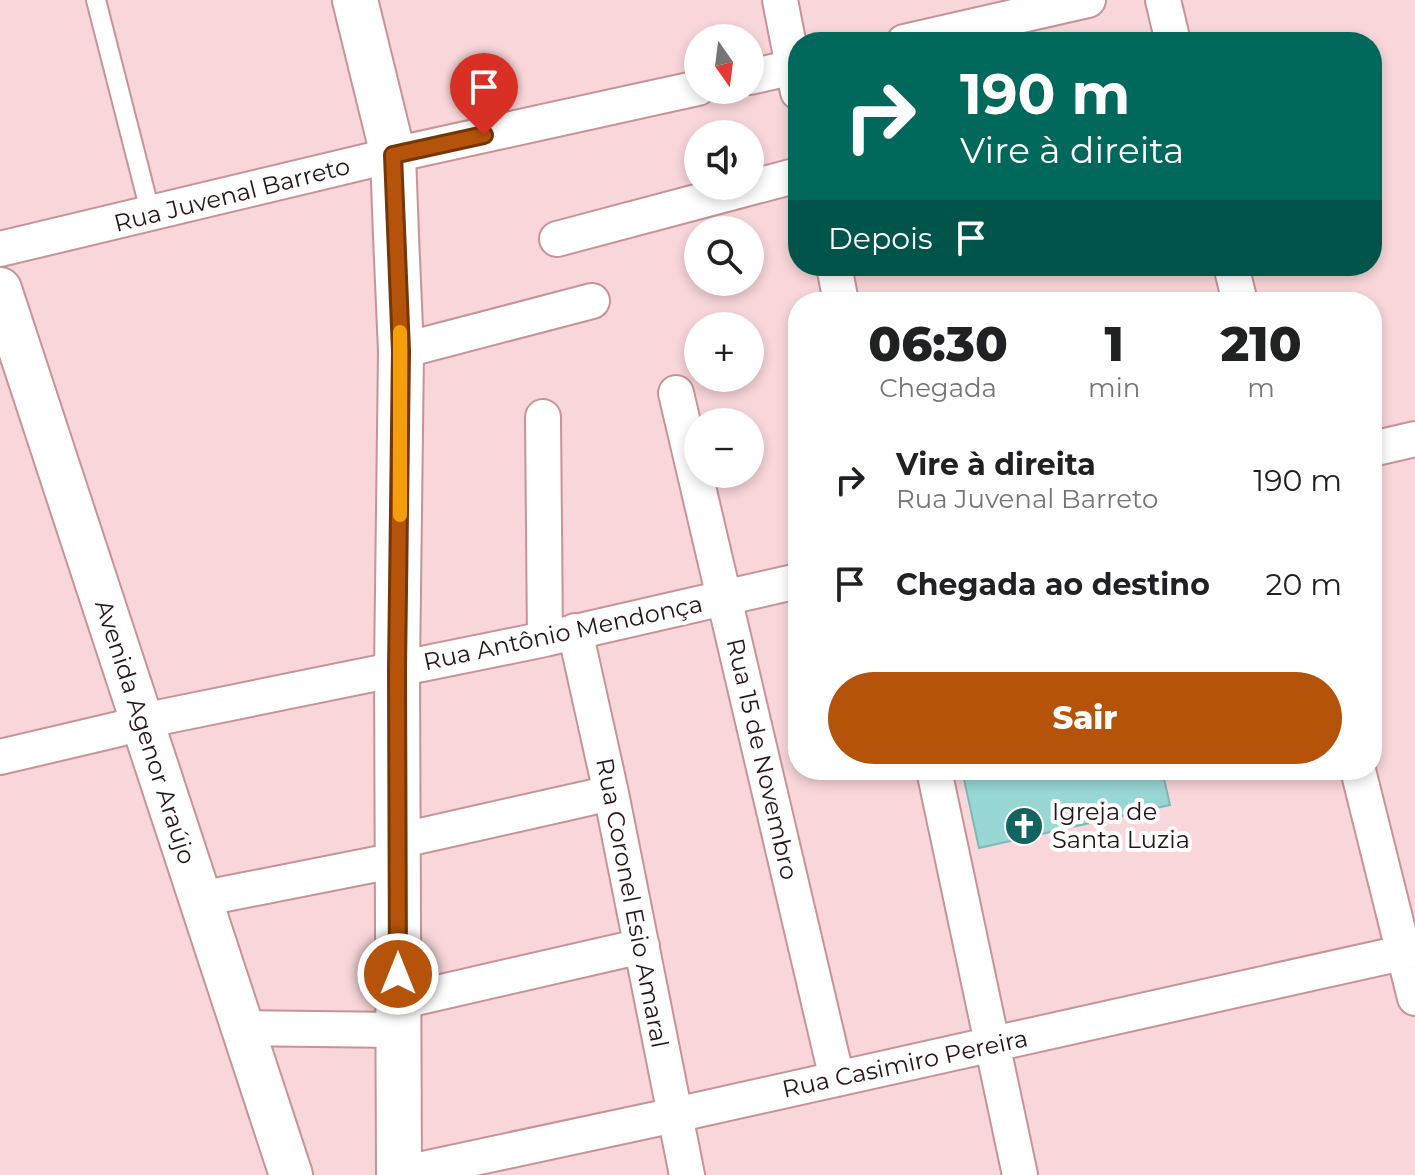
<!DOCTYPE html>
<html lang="pt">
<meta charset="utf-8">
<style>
body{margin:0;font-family:Montserrat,sans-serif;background:#f6f6f6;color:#202124;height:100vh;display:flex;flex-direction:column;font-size:30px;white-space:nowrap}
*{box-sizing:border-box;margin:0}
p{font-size:26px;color:#757577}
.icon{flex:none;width:44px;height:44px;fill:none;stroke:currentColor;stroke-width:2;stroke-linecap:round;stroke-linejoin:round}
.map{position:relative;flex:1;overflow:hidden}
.side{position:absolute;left:788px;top:292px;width:594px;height:488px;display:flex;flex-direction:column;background:#fff;border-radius:32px;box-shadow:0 4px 12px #0003}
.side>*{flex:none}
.top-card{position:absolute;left:788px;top:32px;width:594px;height:244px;border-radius:32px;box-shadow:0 4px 12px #0003;background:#00695c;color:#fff;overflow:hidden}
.needle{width:52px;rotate:166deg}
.controls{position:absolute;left:684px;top:24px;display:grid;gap:16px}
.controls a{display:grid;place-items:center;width:80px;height:80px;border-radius:50%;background:#fff;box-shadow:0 4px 12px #0003;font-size:40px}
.pin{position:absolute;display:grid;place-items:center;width:68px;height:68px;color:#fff;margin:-82px -34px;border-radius:50% 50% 50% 0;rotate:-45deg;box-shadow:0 0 8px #0007}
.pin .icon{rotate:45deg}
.me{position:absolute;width:88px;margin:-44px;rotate:0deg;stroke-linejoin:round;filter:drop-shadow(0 0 6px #0008)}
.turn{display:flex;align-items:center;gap:28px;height:168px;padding:0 40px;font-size:36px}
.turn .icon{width:104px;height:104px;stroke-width:2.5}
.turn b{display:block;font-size:56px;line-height:68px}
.then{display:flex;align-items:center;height:76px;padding:0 40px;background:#0003;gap:16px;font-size:30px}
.eta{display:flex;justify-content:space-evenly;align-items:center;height:136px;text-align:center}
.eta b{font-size:48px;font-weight:800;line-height:56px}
.primary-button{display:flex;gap:16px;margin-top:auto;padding:16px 40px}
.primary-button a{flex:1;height:92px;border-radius:48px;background:#b45309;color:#fff;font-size:32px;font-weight:800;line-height:92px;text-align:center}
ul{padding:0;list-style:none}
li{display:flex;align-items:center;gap:24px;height:104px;padding:0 40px}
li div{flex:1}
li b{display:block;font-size:30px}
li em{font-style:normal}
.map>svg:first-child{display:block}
</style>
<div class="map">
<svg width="1415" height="1175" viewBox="0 0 1415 1175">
<rect width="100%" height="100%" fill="#f8d6d9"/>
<path fill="#99d7d5" stroke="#7cbab8" stroke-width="2" d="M962,770H1162L1170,805L979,848Z"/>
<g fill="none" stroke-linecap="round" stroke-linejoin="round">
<defs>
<path id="service" d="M96,0L151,215"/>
<path id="minor" d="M780,0L798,92
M1163,0L1173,42
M904,42L1088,0
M750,77L798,66
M557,239L798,175
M0,249L393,155L698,88
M834,266L841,302
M1231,266L1240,302
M401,351L592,301
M676,393L837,1079
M543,417L545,639
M1372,449L1415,439
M575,631L611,793L687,1175
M0,757L119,729L142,721L545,639L798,581
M934,770L1020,1175
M1358,770L1415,998
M398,841L611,793
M200,899L397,860
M398,1002L642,946
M241,1028L398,1030
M395,1175L675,1115L1415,950"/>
<path id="tertiary" d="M0,289L291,1175"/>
<path id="secondary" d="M355,0L393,155L396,236L401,351L397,670L399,1175"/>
</defs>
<use href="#service" stroke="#c79397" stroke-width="22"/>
<use href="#minor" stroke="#c79397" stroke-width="38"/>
<use href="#tertiary" stroke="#c79397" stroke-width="46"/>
<use href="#secondary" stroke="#c79397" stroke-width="48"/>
<use href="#service" stroke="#fff" stroke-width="18"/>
<use href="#minor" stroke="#fff" stroke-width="34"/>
<use href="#tertiary" stroke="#fff" stroke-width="42"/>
<use href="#secondary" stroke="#fff" stroke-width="44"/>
</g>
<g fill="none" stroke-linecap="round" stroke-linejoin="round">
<defs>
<path id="route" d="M398,974L397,670L401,351L393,155L484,135"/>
</defs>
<use href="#route" stroke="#753606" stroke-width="20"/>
<use href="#route" stroke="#b45309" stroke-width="14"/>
<path stroke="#f59e0b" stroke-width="14" d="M400,515V332"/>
</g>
<defs>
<symbol id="church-disc" viewBox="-11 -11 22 22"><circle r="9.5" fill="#136361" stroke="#fff"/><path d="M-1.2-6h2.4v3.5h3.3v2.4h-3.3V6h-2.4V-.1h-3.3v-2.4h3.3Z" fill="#fff"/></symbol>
</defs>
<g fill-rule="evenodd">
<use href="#church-disc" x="1002" y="804" width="44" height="44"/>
</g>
<g text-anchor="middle" stroke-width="8" stroke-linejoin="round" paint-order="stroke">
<g font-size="24" fill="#271416" stroke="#fff">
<text transform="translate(232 195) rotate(-14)" y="8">Rua Juvenal Barreto</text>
<text transform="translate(563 633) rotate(-12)" y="8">Rua Antônio Mendonça</text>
<text transform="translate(145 732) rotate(72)" y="8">Avenida Agenor Araújo</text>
<text transform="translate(762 759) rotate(77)" y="8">Rua 15 de Novembro</text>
<text transform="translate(632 903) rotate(79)" y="8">Rua Coronel Esio Amaral</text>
<text transform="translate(905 1064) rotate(-12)" y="8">Rua Casimiro Pereira</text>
</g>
<g font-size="24" fill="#271416" stroke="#fff" text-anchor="start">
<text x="1052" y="820">Igreja de<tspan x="1052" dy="28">Santa Luzia</tspan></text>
</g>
</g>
</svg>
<div class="controls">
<a><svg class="needle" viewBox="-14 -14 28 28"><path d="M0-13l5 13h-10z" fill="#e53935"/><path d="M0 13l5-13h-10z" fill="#757577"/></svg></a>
<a><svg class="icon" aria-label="sound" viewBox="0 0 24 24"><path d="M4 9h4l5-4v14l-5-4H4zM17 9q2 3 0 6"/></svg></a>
<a><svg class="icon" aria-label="search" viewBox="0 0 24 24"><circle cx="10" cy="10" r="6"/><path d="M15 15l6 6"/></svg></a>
<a>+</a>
<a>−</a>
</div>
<div class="pin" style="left:484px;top:135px;background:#d93025"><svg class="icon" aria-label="arrive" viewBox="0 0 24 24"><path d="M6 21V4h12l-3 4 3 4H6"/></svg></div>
<svg class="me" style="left:398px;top:974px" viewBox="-20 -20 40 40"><circle r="17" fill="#b45309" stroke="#fff" stroke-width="3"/><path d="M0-11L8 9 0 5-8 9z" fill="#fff"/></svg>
<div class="top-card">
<div class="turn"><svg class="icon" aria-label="right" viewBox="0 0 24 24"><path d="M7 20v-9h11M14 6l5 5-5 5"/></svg><div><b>190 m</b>Vire à direita</div></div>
<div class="then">Depois<svg class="icon" aria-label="arrive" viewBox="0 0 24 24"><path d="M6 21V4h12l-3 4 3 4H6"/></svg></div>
</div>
<section class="side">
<div class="eta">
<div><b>06:30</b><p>Chegada</p></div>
<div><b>1</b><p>min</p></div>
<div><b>210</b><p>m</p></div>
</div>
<ul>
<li><svg class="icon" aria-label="right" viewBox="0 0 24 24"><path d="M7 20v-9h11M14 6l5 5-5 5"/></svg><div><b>Vire à direita</b><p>Rua Juvenal Barreto</p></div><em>190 m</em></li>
<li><svg class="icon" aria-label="arrive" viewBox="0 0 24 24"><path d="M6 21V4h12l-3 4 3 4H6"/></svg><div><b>Chegada ao destino</b></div><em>20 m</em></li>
</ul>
<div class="primary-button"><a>Sair</a></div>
</section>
</div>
